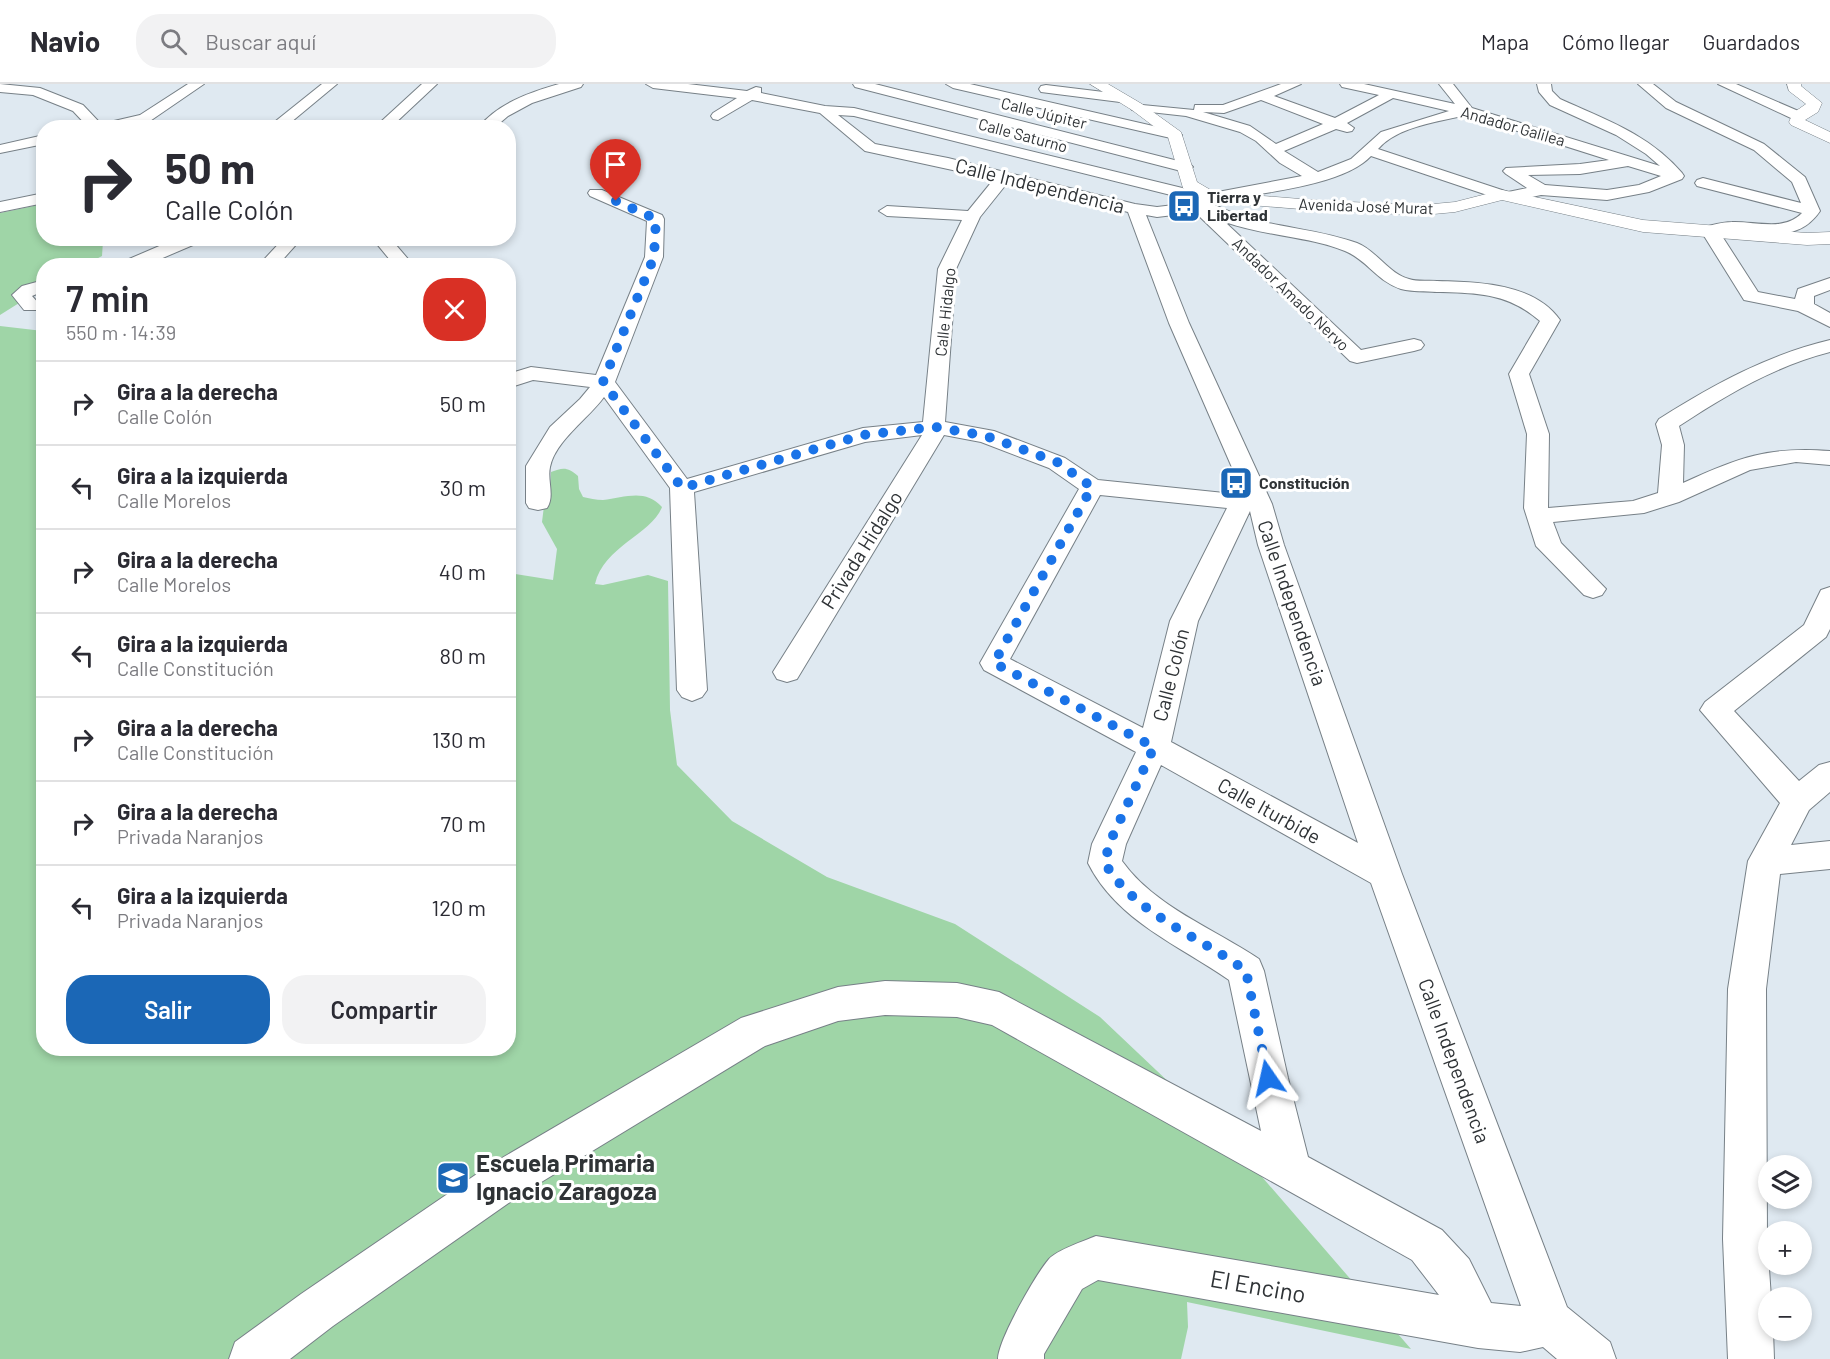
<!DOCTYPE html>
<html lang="es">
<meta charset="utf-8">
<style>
body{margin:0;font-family:Barlow,sans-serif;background:#f2f2f3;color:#2b2b33;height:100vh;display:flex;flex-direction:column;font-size:22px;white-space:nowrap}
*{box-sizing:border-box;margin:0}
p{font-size:20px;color:#7c7c81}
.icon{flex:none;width:33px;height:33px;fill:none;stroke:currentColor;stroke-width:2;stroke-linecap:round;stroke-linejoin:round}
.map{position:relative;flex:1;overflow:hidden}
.drawer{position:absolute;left:36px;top:174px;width:480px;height:798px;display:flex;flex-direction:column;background:#fff;border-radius:24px;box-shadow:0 3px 9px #0003}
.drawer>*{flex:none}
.banner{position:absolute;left:36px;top:36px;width:480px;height:126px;border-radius:24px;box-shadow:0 3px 9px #0003;background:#fff;color:#2b2b33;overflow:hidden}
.buttons{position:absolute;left:1758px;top:1071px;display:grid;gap:12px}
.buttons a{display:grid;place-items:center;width:54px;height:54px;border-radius:50%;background:#fff;box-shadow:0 3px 9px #0003;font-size:30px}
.pin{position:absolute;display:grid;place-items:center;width:51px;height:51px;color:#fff;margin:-62px -26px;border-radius:50% 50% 50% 0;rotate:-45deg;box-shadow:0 0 6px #0007}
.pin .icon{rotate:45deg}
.me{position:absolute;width:66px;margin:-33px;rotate:349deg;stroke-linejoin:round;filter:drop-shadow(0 0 4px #0008)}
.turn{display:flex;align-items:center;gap:21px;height:126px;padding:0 30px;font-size:27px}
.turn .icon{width:78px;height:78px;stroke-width:2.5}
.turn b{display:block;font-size:42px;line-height:51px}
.round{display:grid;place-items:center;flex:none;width:63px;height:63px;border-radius:24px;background:#f2f2f3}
.overview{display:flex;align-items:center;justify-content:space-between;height:102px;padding:0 30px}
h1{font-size:36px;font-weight:600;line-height:45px}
.button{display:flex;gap:12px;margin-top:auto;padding:12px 30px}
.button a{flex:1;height:69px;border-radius:24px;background:#1b67b6;color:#fff;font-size:24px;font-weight:600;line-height:69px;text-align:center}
.button a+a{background:#f2f2f3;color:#2b2b33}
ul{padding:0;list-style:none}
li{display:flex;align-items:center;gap:18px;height:84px;padding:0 30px;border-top:2px solid #e1e1e2}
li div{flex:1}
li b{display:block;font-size:22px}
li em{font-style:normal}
header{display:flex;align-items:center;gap:36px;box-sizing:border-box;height:84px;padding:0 30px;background:#fff;border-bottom:2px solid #e1e1e2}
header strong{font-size:28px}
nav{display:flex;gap:33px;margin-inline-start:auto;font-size:21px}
.search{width:420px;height:54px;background:#f2f2f3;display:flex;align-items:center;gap:15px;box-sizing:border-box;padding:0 21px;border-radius:24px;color:#7c7c81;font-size:22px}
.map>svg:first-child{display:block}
</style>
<header>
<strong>Navio</strong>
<div class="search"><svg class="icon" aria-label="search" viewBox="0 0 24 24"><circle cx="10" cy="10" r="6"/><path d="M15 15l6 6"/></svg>Buscar aquí</div>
<nav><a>Mapa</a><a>Cómo llegar</a><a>Guardados</a></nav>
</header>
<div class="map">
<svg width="1830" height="1275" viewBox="0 0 1830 1275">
<rect width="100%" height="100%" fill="#dfe9f1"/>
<path fill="#9fd5a7" d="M43,120L44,154H99L103,157L102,172L85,181L44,182L43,204L0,231V129Z
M0,242L43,247L44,964H508L509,489L553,496L557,465L542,438L544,422L550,408L551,388C563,383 568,383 578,392L579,405L583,413C589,414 596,416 603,416C624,414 645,404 662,423C652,450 604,462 595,500L603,501L648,491L668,497L670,626L677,681L732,737L827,793L955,840L1100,933L1231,1057L1411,1265L1187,1218L1188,1243L1181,1275H0Z"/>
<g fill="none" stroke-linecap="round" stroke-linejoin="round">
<defs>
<path id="minor" d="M0,0L40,4L83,21L101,40L140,31L188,0H204L150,37L124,44H89L73,27L33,11L0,8Z
M322,0H337L284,44H267Z
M422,0H437L390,44H374Z
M559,0H583L581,3L532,19L508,32L494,44H478C498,19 531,8 559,0Z
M646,0H688L747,7L756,3L761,4V9L825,22L854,24L1207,110L1302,92L1280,79L1256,57L1240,48L1186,32L1132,26L1130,23L1132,20L1194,26L1195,21H1223L1281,0H1301L1274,12L1335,34L1379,11L1342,3L1340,0H1364L1455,20L1439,0H1453L1472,24L1660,82L1646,70L1616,51L1550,21L1539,8L1537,0H1551L1552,7L1560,15C1604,35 1649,50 1682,89L1684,92L1682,95L1649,108L1607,116L1541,111L1513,117L1496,114L1371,72C1343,102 1259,109 1218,117L1215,121C1259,144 1310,142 1357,159C1377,167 1389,190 1409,195C1418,198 1428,196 1437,197C1478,198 1534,199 1560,236L1529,290L1549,350L1548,424L1633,417L1658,409L1662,361L1656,340L1659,335C1713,301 1767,271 1830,256V268C1775,282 1726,311 1679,342L1684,361L1683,399C1737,374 1769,362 1830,367V381L1796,378L1750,386L1679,418L1644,429L1553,438L1561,459L1606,505L1602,511L1593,514L1584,511L1536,462L1524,424L1527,350L1509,290L1540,237C1508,209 1478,209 1437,208C1425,207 1413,208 1401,205C1378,198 1367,176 1345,167C1307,152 1264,152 1225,138L1361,266L1414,255L1421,257L1424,261L1421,265L1414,267L1357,279L1350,277L1200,133L1198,128L1157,133L1146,131L1189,239L1272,420L1284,461L1402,790L1567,1223L1610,1258L1616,1275H1557L1543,1263L1520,1268L1478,1264L1098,1196L1082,1205L1044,1270V1275H998C998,1256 1036,1190 1049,1175C1057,1166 1084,1157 1096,1152L1439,1211L1412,1176L992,941L957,933L885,931L838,937L765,962L520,1111L333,1242L290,1275H229L235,1258L301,1210L490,1081L741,934L838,903L885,897L957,899L999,908L1261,1047L1229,896C1179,861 1117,837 1088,779L1092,760L1136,668L984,586L980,579L1079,405L1049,384L981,358L944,351L797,595L787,598L777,595L773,588L922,351L865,358L694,408L707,606L702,613L692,617L682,613L677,606L670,404L604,313C589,334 555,357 550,383C547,396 555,412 547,424L538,426L529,424L526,419V382L550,343L580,315L590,303L533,296L508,304V290L531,283L596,291L645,173L647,137L590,112L588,109L590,106H602L662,131L664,135L663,173L615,298L687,395L863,344L923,338L938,185L962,136L887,132L879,127L887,122L968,127L994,95L865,67L820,29L752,16L718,36L713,35L711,32L713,29L737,14L653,4ZM1393,14L1449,27L1381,48L1351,75L1318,88L1284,67L1336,45L1347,48L1352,47L1354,44L1347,39ZM1261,16L1323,40L1276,60L1250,42L1203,28L1224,29ZM838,31L854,32L1199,118L1157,123L1135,120L948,74L875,60ZM1466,31L1470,32L1609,76L1580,80L1506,84L1503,87L1506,90L1527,104L1508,108L1378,65C1398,42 1439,38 1466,31ZM1628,82L1661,92L1639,101L1607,106L1545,101L1528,91L1580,90ZM1008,98L1128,128L1169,239L1244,411L1098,396L1065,374L994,347L945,338L956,185L980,133ZM1100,411L1227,424L1170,537L1143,644L1010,575ZM1250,427L1258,461L1358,759L1171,658L1198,537ZM1161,681L1371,799L1521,1222L1491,1219L1469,1175L1442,1146L1308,1073L1288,994L1264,887L1259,875C1213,844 1155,823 1122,777L1126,760Z
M853,0H875L1190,80L1193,83L1185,88L855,3Z
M946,0H970L1175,47L1182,51L1175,55L953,4Z
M1638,0H1653L1676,18L1764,60L1805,93L1820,127C1794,165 1757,142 1720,149L1758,208L1795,215L1798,205L1830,194V206L1814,212V220L1830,229V243L1798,227L1744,216L1701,147L1704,143C1713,141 1722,138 1732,138C1755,137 1784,148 1802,129L1697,102L1695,99L1697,96L1703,94L1801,119L1792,98L1754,66L1666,24Z
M1718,0H1736L1803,29L1805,32L1803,35H1793Z
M1046,1L1120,10L1127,14L1120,18L1041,8L1039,5L1041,2Z
M44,51V60L0,69V61Z
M44,109V119L0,128V118Z
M178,154H202L200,158L144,182H119L122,178Z
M284,154H302L277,182H258Z
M372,154H390L414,182H395Z
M44,196V207L32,212L41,222L38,226H24L12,211L22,202Z
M1830,503V545L1826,553L1734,627L1799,697L1819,681L1830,678V708L1809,726L1791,761L1830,757V785L1780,790L1766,905L1767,1155L1771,1214H1768V1246H1773L1774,1275H1728L1723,1155L1728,905L1748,777L1780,719L1700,626L1705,618L1804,541L1821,506Z"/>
<path id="tertiary" d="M1090,0H1108L1142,20L1181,48L1197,98L1214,108L1325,117L1423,121L1455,118L1502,106L1643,136L1807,149L1830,148V160L1807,161L1643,148L1502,116L1455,128L1423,131L1325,127L1213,118L1196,114L1183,104L1168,53L1132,26Z
M1787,0H1801V2L1822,19L1818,28L1805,36L1830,48V59L1791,41L1789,38L1793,29L1806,20L1789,7Z"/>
</defs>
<use href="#minor" stroke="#778087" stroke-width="2"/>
<use href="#tertiary" stroke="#778087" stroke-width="1"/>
<use href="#minor" fill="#fff" fill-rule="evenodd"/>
<use href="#tertiary" fill="#fff" fill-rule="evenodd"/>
</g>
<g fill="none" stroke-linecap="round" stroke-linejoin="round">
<path stroke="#1a73e8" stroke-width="10" stroke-dasharray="0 18" d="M616,117L656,135L654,173L603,298L682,404L863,351L935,343L986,352L1057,378L1092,403L994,579L1154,663L1109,760L1105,779C1134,830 1201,853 1246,887L1268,994"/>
</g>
<defs>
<symbol id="bus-square" viewBox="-11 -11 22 22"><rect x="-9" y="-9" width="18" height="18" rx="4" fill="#1b67b6" stroke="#fff"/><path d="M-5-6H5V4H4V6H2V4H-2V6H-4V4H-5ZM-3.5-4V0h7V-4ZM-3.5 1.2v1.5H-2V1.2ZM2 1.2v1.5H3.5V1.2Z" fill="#fff"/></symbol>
<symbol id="school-square" viewBox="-11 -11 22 22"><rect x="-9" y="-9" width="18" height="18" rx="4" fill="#1b67b6" stroke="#fff"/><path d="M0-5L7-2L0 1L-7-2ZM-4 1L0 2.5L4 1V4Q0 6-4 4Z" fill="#fff"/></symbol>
</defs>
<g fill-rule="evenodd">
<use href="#bus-square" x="1165" y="103" width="38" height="38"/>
<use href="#bus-square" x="1217" y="380" width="38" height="38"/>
<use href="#school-square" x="434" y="1075" width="38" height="38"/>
</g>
<g text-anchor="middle" stroke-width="6" stroke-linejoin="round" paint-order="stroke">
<g font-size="16" fill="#2f3336" stroke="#fff">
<text transform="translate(1044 29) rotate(14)" y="6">Calle Júpiter</text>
<text transform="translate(1513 42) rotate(16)" y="6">Andador Galilea</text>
<text transform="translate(1023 51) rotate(15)" y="6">Calle Saturno</text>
<text transform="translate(1366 122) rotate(2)" y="6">Avenida José Murat</text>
<text transform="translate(1291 210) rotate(44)" y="6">Andador Amado Nervo</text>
<text transform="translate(945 228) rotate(-84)" y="6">Calle Hidalgo</text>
</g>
<g font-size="16" font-weight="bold" fill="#2f3336" stroke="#fff" text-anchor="start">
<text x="1207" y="119">Tierra y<tspan x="1207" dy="18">Libertad</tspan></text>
<text x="1259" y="405">Constitución</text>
</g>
<g font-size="20" fill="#2f3336" stroke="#fff">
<text transform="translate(1040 102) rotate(14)" y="7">Calle Independencia</text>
<text transform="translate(862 466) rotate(-58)" y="7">Privada Hidalgo</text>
<text transform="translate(1292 519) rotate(71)" y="7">Calle Independencia</text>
<text transform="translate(1171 591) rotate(-76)" y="7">Calle Colón</text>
<text transform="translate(1269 727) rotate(29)" y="7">Calle Iturbide</text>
<text transform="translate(1454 977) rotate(70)" y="7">Calle Independencia</text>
</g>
<g font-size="24" font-weight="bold" fill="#2f3336" stroke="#fff" text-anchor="start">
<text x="476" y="1088">Escuela Primaria<tspan x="476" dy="28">Ignacio Zaragoza</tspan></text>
</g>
<g font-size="24" fill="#2f3336" stroke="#fff">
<text transform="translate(1258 1203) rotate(10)" y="8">El Encino</text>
</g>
</g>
</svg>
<div class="buttons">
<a><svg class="icon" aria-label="layers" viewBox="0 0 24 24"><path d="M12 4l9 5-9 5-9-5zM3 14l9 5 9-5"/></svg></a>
<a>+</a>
<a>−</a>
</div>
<div class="pin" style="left:616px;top:117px;background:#d93025"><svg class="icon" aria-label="arrive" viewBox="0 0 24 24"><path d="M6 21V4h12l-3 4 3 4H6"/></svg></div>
<svg class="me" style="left:1268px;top:994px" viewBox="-20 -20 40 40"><path d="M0-17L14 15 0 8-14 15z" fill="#1a73e8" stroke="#fff" stroke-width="4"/></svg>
<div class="banner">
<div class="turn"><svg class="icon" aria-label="right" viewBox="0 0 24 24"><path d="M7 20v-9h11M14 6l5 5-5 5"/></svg><div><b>50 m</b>Calle Colón</div></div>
</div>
<section class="drawer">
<div class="overview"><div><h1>7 min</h1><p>550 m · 14:39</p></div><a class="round" style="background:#d93025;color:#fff"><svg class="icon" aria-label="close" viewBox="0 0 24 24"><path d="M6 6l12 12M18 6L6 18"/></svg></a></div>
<ul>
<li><svg class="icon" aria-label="right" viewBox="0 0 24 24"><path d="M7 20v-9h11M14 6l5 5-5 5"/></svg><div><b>Gira a la derecha</b><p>Calle Colón</p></div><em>50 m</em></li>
<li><svg class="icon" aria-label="left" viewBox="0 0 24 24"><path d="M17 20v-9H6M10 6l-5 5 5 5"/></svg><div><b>Gira a la izquierda</b><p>Calle Morelos</p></div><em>30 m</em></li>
<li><svg class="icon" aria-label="right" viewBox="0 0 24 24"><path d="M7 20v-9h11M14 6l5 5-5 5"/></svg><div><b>Gira a la derecha</b><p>Calle Morelos</p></div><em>40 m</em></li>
<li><svg class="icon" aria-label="left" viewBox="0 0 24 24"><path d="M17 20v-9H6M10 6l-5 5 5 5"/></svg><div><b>Gira a la izquierda</b><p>Calle Constitución</p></div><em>80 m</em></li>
<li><svg class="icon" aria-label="right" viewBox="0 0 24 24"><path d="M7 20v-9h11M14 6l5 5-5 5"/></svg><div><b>Gira a la derecha</b><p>Calle Constitución</p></div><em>130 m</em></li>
<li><svg class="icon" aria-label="right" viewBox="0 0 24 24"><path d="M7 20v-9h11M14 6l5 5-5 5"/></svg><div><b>Gira a la derecha</b><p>Privada Naranjos</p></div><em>70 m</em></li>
<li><svg class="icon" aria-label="left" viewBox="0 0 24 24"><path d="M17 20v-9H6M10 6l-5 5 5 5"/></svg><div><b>Gira a la izquierda</b><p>Privada Naranjos</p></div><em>120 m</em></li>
</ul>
<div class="button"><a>Salir</a><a>Compartir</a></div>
</section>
</div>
